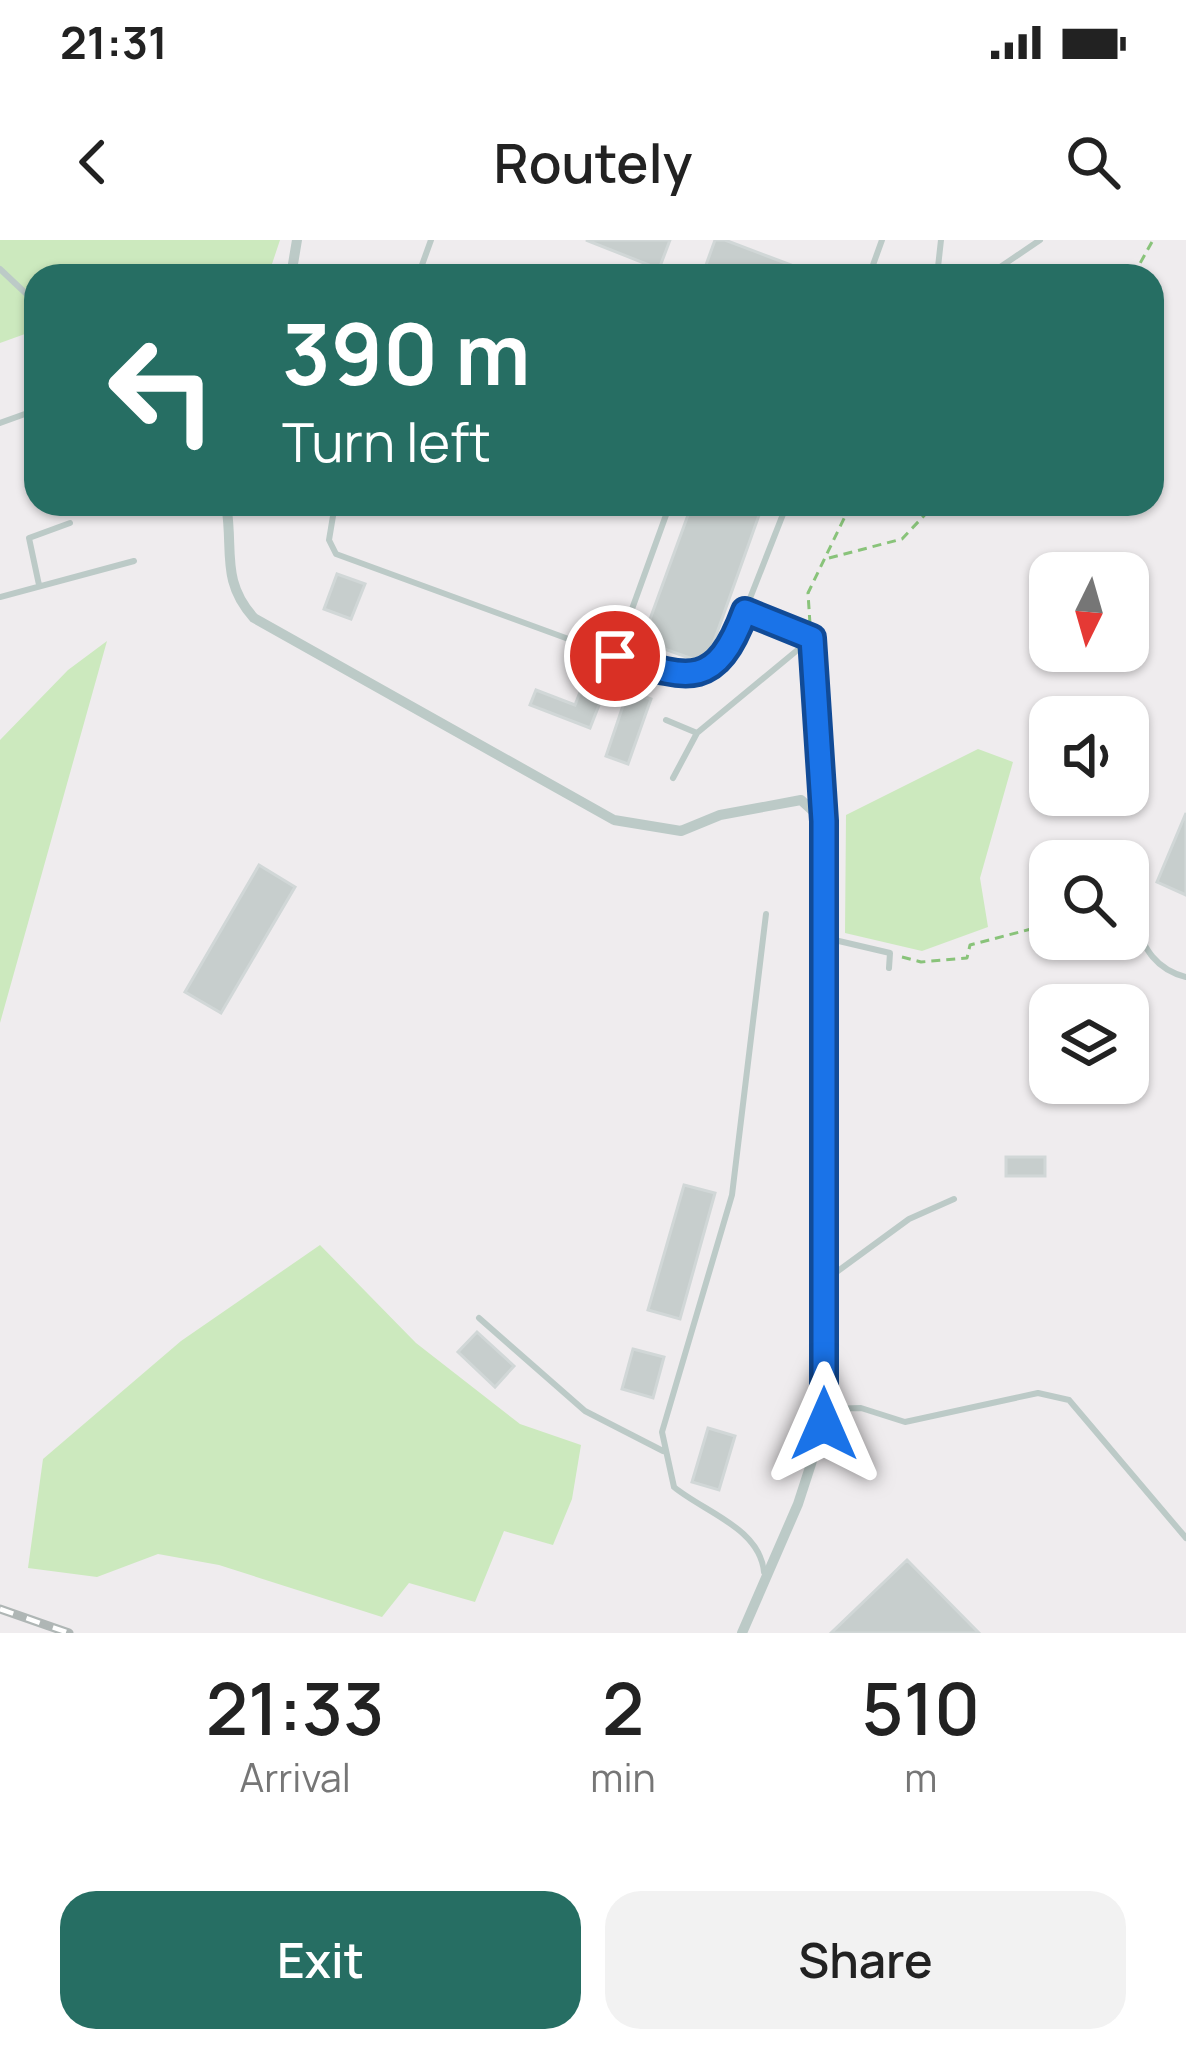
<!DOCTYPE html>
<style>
body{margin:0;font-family:Manrope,sans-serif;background:#f2f2f2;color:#222;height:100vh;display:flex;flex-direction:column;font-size:45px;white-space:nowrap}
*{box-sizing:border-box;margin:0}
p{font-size:39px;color:#767676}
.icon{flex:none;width:66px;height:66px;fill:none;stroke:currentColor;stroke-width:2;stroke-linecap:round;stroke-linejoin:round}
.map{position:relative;height:1393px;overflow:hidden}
.side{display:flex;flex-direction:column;background:#fff;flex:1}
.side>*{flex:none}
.guide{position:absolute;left:24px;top:24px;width:1140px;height:252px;border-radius:36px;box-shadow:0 3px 9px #0004;background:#266e63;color:#fff;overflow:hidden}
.needle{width:78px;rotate:185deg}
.buttons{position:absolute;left:1029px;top:312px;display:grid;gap:24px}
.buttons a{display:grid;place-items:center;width:120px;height:120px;border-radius:24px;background:#fff;box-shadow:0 3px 9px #0004;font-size:60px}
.pin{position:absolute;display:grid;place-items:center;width:102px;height:102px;color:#fff;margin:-51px;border:6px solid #fff;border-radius:50%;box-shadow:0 3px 12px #0007}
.me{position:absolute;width:132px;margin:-66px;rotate:0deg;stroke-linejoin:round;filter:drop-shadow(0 0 9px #0008)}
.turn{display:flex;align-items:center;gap:42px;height:252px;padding:0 60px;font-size:54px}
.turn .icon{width:156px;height:156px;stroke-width:2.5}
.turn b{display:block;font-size:84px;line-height:102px}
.eta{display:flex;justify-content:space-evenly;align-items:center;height:204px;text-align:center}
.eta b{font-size:72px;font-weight:600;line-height:84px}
.primary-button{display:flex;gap:24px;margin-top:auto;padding:24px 60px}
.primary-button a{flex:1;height:138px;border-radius:36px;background:#266e63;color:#fff;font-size:48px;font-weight:600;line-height:138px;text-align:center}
.primary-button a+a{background:#f2f2f2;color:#222}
.status{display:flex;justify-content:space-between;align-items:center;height:84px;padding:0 60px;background:#fff;direction:ltr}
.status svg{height:33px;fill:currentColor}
header{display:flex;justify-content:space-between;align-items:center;height:156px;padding:0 60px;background:#fff;font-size:54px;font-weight:600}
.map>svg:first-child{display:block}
</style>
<div class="status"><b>21:31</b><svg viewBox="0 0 49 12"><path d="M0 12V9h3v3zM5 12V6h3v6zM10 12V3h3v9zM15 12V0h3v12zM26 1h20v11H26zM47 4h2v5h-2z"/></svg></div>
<header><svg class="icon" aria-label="back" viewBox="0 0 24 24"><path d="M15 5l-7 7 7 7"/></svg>Routely<svg class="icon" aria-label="search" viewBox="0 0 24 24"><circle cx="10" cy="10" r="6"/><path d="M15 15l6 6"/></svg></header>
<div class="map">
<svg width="1186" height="1393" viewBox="0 0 1186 1393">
<rect width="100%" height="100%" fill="#efecee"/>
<path fill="#cce9be" d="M0,0H280L268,36H36V90L0,103Z
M107,401L0,783V500L68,430Z
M978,509L1013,522L980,638L988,687L922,711L845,693L846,575Z
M320,1005L416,1103L520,1184L581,1205L572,1259L553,1305L504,1291L475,1362L409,1343L382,1377L219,1325L158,1314L97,1337L28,1328L43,1219L181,1101Z"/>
<path fill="#c7cecd" stroke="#d1d7d7" stroke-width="3" d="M586,0H670L659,29Z
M715,0H725L820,36H702Z
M692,264H763L708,418L701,422L642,401Z
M337,334L365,344L351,379L324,369Z
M591,424L612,432L590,488L530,465L536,450L575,465Z
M628,451L651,459L628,524L606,516Z
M1186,573V655L1157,642Z
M259,625L295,647L221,773L185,752Z
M1006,917H1045V936H1006Z
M684,945L715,953L680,1079L648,1070Z
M477,1092L514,1126L495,1147L458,1112Z
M633,1109L664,1117L653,1158L622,1149Z
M708,1188L735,1196L719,1250L692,1242Z
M907,1320L979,1393H831Z"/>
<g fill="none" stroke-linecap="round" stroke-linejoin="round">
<path stroke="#89c37a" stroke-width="3" stroke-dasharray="9 6" stroke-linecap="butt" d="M1133,36L1153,0
M829,318L902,299L935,264
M810,384L808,353L851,264
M1040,683L1050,691
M1066,699H1095
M902,717L921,722L967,718L970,705L1031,689L1050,660"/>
<path stroke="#bccac7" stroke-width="6" d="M0,29L36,63
M418,36L431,0
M869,36L882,0
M937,36L941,0
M987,36L1040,0
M0,183L36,170
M335,264L329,300L336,314L615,416
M670,264L615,416C687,438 715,452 745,371L812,398L824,579
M39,345L29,298L70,283
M0,357L134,321
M745,371L787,264
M666,480L697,493
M673,538L697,493L812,398
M1128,671C1143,702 1150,728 1186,737
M826,698L890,713L889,728
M827,1039L909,979L954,959
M479,1078L585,1171L663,1211
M824,1169L861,1168L905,1182L1038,1153L1069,1160L1186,1298
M764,1332C760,1288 704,1272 674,1247L662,1192L732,955L766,674"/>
<path stroke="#bccac7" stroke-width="10" d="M291,36L297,0
M226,264C234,309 220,341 254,378L614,580L681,591L720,575L801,560L824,581V1184L798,1264L742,1393"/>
<defs>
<path id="rail" d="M0,1369L69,1393"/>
</defs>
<use href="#rail" stroke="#afb6b5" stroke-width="9"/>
<use href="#rail" stroke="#fff" stroke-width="4.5" stroke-dasharray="14" stroke-linecap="butt"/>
</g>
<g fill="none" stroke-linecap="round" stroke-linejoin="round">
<defs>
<path id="route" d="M615,416C687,439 715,452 745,371L812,398L824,581V1184"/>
</defs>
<use href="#route" stroke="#114b97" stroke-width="30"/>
<use href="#route" stroke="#1a73e8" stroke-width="21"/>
</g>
</svg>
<div class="buttons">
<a><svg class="needle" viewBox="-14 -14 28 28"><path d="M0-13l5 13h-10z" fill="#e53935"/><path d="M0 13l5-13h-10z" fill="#767676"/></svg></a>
<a><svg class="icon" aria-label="sound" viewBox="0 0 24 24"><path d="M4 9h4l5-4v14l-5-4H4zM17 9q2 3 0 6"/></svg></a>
<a><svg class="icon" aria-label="search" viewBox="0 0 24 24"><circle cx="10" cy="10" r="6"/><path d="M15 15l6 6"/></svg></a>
<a><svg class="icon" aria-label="layers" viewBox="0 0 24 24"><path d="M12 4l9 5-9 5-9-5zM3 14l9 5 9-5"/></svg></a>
</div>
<div class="pin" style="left:615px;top:416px;background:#d93025"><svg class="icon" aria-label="arrive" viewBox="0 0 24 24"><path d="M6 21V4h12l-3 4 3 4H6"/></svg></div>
<svg class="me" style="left:824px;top:1184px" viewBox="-20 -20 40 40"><path d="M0-17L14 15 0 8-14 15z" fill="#1a73e8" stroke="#fff" stroke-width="4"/></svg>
<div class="guide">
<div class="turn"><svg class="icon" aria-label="left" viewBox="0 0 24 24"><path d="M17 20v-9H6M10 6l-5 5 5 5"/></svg><div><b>390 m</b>Turn left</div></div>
</div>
</div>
<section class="side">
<div class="eta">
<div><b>21:33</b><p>Arrival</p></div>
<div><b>2</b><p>min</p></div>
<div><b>510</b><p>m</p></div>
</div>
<div class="primary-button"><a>Exit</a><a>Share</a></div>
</section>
